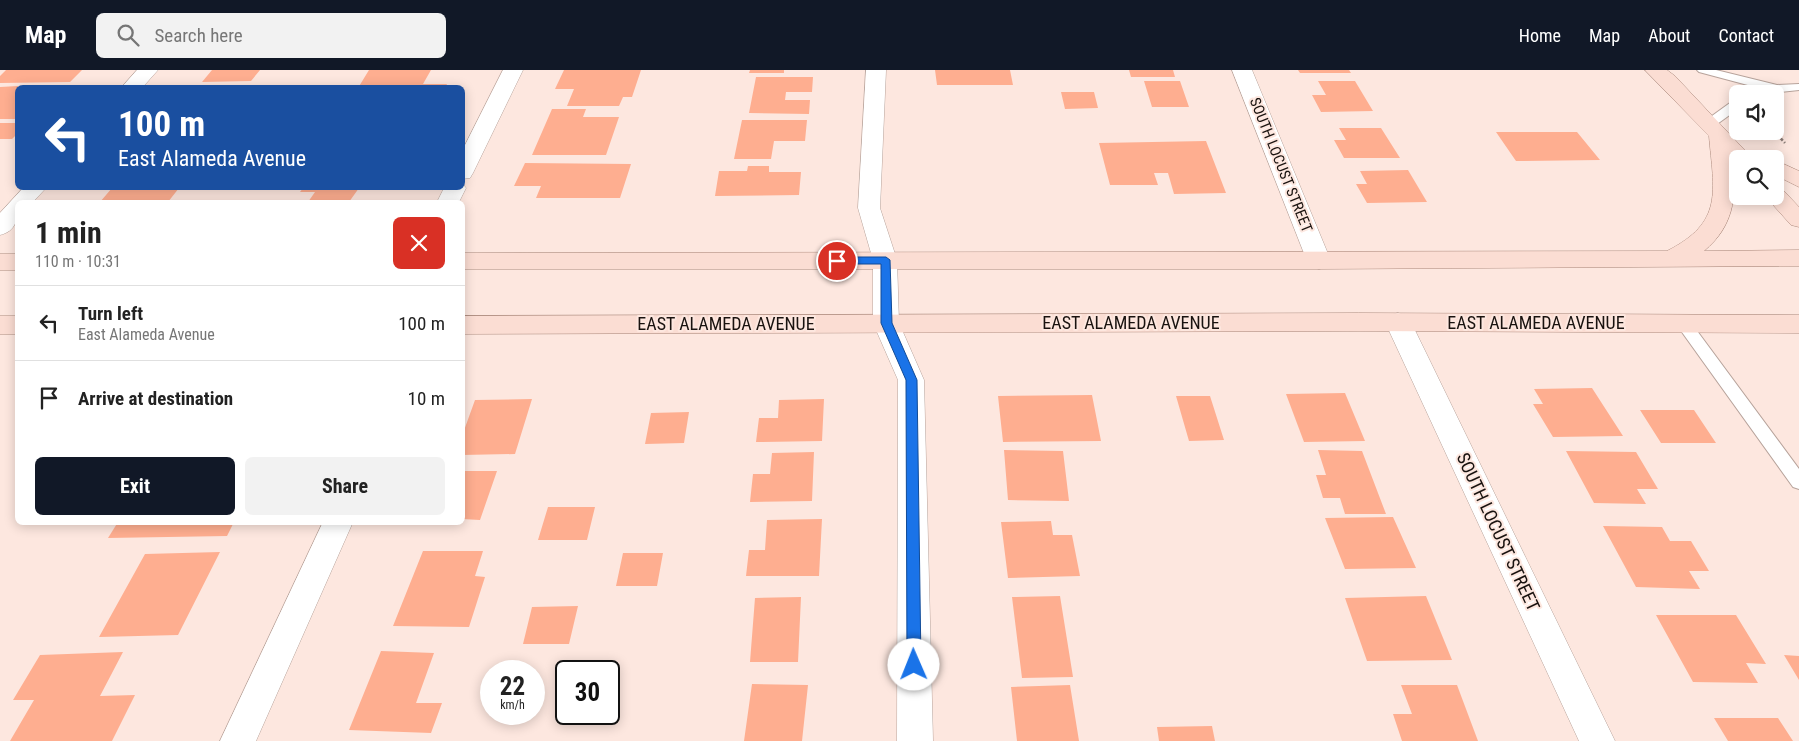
<!DOCTYPE html>
<meta charset="utf-8">
<style>
body{margin:0;font-family:"Roboto Condensed",sans-serif;background:#f2f2f2;color:#222;height:100vh;display:flex;flex-direction:column;font-size:19px;white-space:nowrap}
*{box-sizing:border-box;margin:0}
p{font-size:16px;color:#767676}
.icon{flex:none;width:28px;height:28px;fill:none;stroke:currentColor;stroke-width:2;stroke-linecap:round;stroke-linejoin:round}
.map{position:relative;flex:1;overflow:hidden}
.side{position:absolute;left:15px;top:130px;width:450px;height:325px;display:flex;flex-direction:column;background:#fff;border-radius:8px;box-shadow:0 2px 12px #0003}
.side>*{flex:none}
.hud{position:absolute;left:15px;top:15px;width:450px;height:105px;border-radius:8px;box-shadow:0 2px 12px #0003;background:#1a4fa0;color:#fff;overflow:hidden}
.buttons{position:absolute;left:1729px;top:15px;display:grid;gap:10px}
.buttons a{display:grid;place-items:center;width:55px;height:55px;border-radius:8px;background:#fff;box-shadow:0 2px 12px #0003;font-size:25px}
.speed{position:absolute;left:480px;top:590px;display:flex;gap:10px;font-size:25px;font-weight:700;text-align:center}
.speed>*{display:grid;place-content:center;width:65px;height:65px;border-radius:50%;background:#fff;box-shadow:0 2px 12px #0003;line-height:1}
.speed small{font-size:12px;font-weight:400}
.speed .limit{border:2px solid #111;border-radius:8px;background:#fff;color:#111}
.pin{position:absolute;display:grid;place-items:center;width:42px;height:42px;color:#fff;margin:-21px;border:2px solid #fff;border-radius:50%;box-shadow:0 1px 5px #0007}
.me{position:absolute;width:55px;margin:-28px;rotate:359deg;stroke-linejoin:round;filter:drop-shadow(0 0 4px #0008)}
.turn{display:flex;align-items:center;gap:18px;height:105px;padding:0 20px;font-size:22px}
.turn .icon{width:65px;height:65px;stroke-width:2.5}
.turn b{display:block;font-size:35px;line-height:42px}
.round{display:grid;place-items:center;flex:none;width:52px;height:52px;border-radius:8px;background:#f2f2f2}
.head{display:flex;align-items:center;justify-content:space-between;height:85px;padding:0 20px}
h1{font-size:30px;font-weight:700;line-height:38px}
.action{display:flex;gap:10px;margin-top:auto;padding:10px 20px}
.action a{flex:1;height:58px;border-radius:8px;background:#111827;color:#fff;font-size:20px;font-weight:700;line-height:58px;text-align:center}
.action a+a{background:#f2f2f2;color:#222}
ul{padding:0;list-style:none}
li{display:flex;align-items:center;gap:15px;height:75px;padding:0 20px;border-top:1px solid #e0e0e0}
li div{flex:1}
li b{display:block;font-size:19px}
li em{font-style:normal}
header{display:flex;align-items:center;gap:30px;box-sizing:border-box;height:70px;padding:0 25px;background:#111827;color:#fff}
header strong{font-size:24px}
nav{display:flex;gap:28px;margin-inline-start:auto;font-size:18px}
.search{width:350px;height:45px;background:#f2f2f2;display:flex;align-items:center;gap:12px;box-sizing:border-box;padding:0 18px;border-radius:8px;color:#767676;font-size:19px}
.map>svg:first-child{display:block}
</style>
<header>
<strong>Map</strong>
<div class="search"><svg class="icon" aria-label="search" viewBox="0 0 24 24"><circle cx="10" cy="10" r="6"/><path d="M15 15l6 6"/></svg>Search here</div>
<nav><a>Home</a><a>Map</a><a>About</a><a>Contact</a></nav>
</header>
<div class="map">
<svg width="1799" height="671" viewBox="0 0 1799 671">
<rect width="100%" height="100%" fill="#fde7df"/>
<path fill="#feae90" d="M6,0H82L70,12L0,13V6Z
M212,0H260L251,11L202,12Z
M369,0H431L423,14H447L445,18H358Z
M564,0H641L632,27H623L619,36H567L574,19H555Z
M750,0H784V3H749Z
M935,0H1010L1013,15H937Z
M1129,0H1173L1175,7H1131Z
M1298,0H1349L1351,3H1300Z
M756,7H813L812,22H786L785,30H810L809,44L749,43Z
M1144,11H1180L1189,37H1152Z
M1318,11H1355L1373,41L1321,42L1312,25H1326Z
M18,16V49H0V17Z
M1061,22H1094L1098,38L1065,39Z
M552,39H586L583,47H619L606,85H532Z
M742,50H807L805,71H774L771,89H734Z
M0,53H18V63L12,69H0Z
M1339,58H1381L1400,88H1344L1334,70H1346Z
M1496,62H1577L1600,90L1516,91Z
M1206,71L1226,123L1174,124L1168,103H1154L1158,115H1110L1099,73Z
M525,93L631,94L620,128H536L541,116H514Z
M748,96H769V102H801L799,125L715,126L719,101H747Z
M1408,100L1427,132L1367,133L1356,114H1367L1360,101Z
M112,118H179L168,132H100Z
M303,118H359L349,132H308L315,122H300Z
M1592,318L1623,366L1553,367L1533,334H1543L1534,319Z
M1345,323L1365,371L1304,372L1286,324Z
M1092,325L1101,371L1003,372L998,326Z
M1176,326H1210L1224,370L1189,371Z
M532,329L515,384L462,385V366L475,330Z
M824,329L822,371L756,372L759,348H778L779,330Z
M1640,340H1694L1716,373H1661Z
M689,342L684,373L645,374L651,343Z
M1004,380L1063,381L1069,431L1008,430Z
M1318,380L1362,381L1386,444H1345L1340,428H1323L1316,405H1326Z
M1566,381L1636,382L1658,419H1637L1646,434L1594,433Z
M814,382L812,431L750,432L753,404H770L772,383Z
M462,401H497L480,450L462,449Z
M548,437H595L587,470H538Z
M1393,447L1416,498L1345,499L1325,448Z
M822,449L819,506H746L749,480H765L767,450Z
M1051,451L1053,465H1072L1080,506L1008,508L1001,452Z
M118,452H234L227,466L108,468Z
M1603,456L1662,457L1670,471H1691L1709,501H1689L1700,519L1636,517Z
M423,481H483L475,506L485,507L469,557L393,556Z
M220,482L178,565L99,567L145,484Z
M623,483H663L657,516H616Z
M1060,526L1073,607L1022,608L1012,527Z
M1426,526L1452,590L1367,591L1345,528Z
M801,527L798,592H750L755,528Z
M578,536L569,574H523L532,537Z
M1656,545H1736L1766,594L1746,593L1758,613L1693,612Z
M381,581L434,583L416,633H442L431,663L349,660Z
M123,582L100,626L135,625L112,671H10L34,630H13L40,585Z
M1784,585L1799,586V610Z
M752,614L808,615L802,671H744Z
M1070,615L1079,671H1017L1011,617Z
M1401,615H1457L1478,671H1402L1393,644H1412Z
M1714,648H1778L1793,671H1728Z
M1212,656L1215,671H1159L1157,657Z"/>
<g fill="none" stroke-linecap="round" stroke-linejoin="round">
<defs>
<path id="service" d="M1697,0H1716L1777,15L1799,14V20L1763,24L1759,22V18L1699,2Z
M1734,30H1738V39L1713,57H1705L1703,54L1705,51Z
M1684,249L1689,250L1799,399V419L1793,417L1679,258L1676,254L1679,250Z"/>
<path id="minor" d="M503,0H523L473,103L470,108L462,109V81Z
M866,0H886L880,138L897,190L899,253L924,310L933,671H897L898,310L873,253V190L858,138Z
M1232,0H1252L1331,191L1327,197L1319,199L1311,197L1307,191Z
M462,113L466,118L459,132H437L444,118H462Z
M1398,243L1407,246L1411,252L1615,671H1579L1385,252L1389,246Z
M323,452H353L256,671H220Z"/>
<path id="tertiary" d="M137,0H158L142,18H121Z
M23,118H46L33,132H18C18,148 17,161 0,165V143Z"/>
<path id="primary" d="M1645,0H1667L1675,6L1753,89H1738V94L1733,92C1737,128 1733,157 1704,181L1799,180V196L1319,199H462V183L1667,181C1724,152 1714,122 1709,66Z
M1775,90L1799,101V117L1775,105Z
M1775,118L1783,120L1799,137V157L1791,155L1765,126H1775Z
M0,184H18V200H0Z
M1359,243L1799,245V263L1359,261L462,264V246Z
M0,246H18V264H0Z"/>
</defs>
<use href="#service" stroke="#b7a39b" stroke-width="2"/>
<use href="#minor" stroke="#b7a39b" stroke-width="1"/>
<use href="#tertiary" stroke="#b7a39b" stroke-width="1"/>
<use href="#primary" stroke="#aa887b" stroke-width="1"/>
<path stroke="#8b7d77" stroke-width="2.5" stroke-dasharray="3 2" stroke-linecap="butt" d="M1774,61L1785,73"/>
<use href="#service" fill="#fff" fill-rule="evenodd"/>
<use href="#minor" fill="#fff" fill-rule="evenodd"/>
<use href="#tertiary" fill="#fff" fill-rule="evenodd"/>
<use href="#primary" fill="#fbddd3" fill-rule="evenodd"/>
</g>
<path fill="#1a73e8" stroke="#114b97" d="M886,187L890,190L892,253L917,310L921,595L919,600L914,601L909,600L907,595L906,310L881,253V194H837L832,191L837,187Z"/>
<g text-anchor="middle" stroke-width="4" stroke-linejoin="round" paint-order="stroke">
<g font-size="15" fill="#19120f" stroke="#fde7df">
<text transform="translate(1281 95) rotate(68)" y="5">SOUTH LOCUST STREET</text>
</g>
<g font-size="18" fill="#19120f" stroke="#fde7df">
<text x="1131" y="259">EAST ALAMEDA AVENUE</text>
<text x="1536" y="259">EAST ALAMEDA AVENUE</text>
<text x="726" y="260">EAST ALAMEDA AVENUE</text>
<text transform="translate(1498 462) rotate(65)" y="6">SOUTH LOCUST STREET</text>
</g>
</g>
</svg>
<div class="buttons">
<a><svg class="icon" aria-label="sound" viewBox="0 0 24 24"><path d="M4 9h4l5-4v14l-5-4H4zM17 9q2 3 0 6"/></svg></a>
<a><svg class="icon" aria-label="search" viewBox="0 0 24 24"><circle cx="10" cy="10" r="6"/><path d="M15 15l6 6"/></svg></a>
</div>
<div class="speed"><div>22<small>km/h</small></div><div class="limit">30</div></div>
<div class="pin" style="left:837px;top:191px;background:#d93025"><svg class="icon" aria-label="arrive" viewBox="0 0 24 24"><path d="M6 21V4h12l-3 4 3 4H6"/></svg></div>
<svg class="me" style="left:914px;top:595px" viewBox="-20 -20 40 40"><circle r="19" fill="#fff"/><path d="M0-13L10 11 0 6-10 11z" fill="#1a73e8"/></svg>
<div class="hud">
<div class="turn"><svg class="icon" aria-label="left" viewBox="0 0 24 24"><path d="M17 20v-9H6M10 6l-5 5 5 5"/></svg><div><b>100 m</b>East Alameda Avenue</div></div>
</div>
<section class="side">
<div class="head"><div><h1>1 min</h1><p>110 m · 10:31</p></div><a class="round" style="background:#d93025;color:#fff"><svg class="icon" aria-label="close" viewBox="0 0 24 24"><path d="M6 6l12 12M18 6L6 18"/></svg></a></div>
<ul>
<li><svg class="icon" aria-label="left" viewBox="0 0 24 24"><path d="M17 20v-9H6M10 6l-5 5 5 5"/></svg><div><b>Turn left</b><p>East Alameda Avenue</p></div><em>100 m</em></li>
<li><svg class="icon" aria-label="arrive" viewBox="0 0 24 24"><path d="M6 21V4h12l-3 4 3 4H6"/></svg><div><b>Arrive at destination</b></div><em>10 m</em></li>
</ul>
<div class="action"><a>Exit</a><a>Share</a></div>
</section>
</div>
